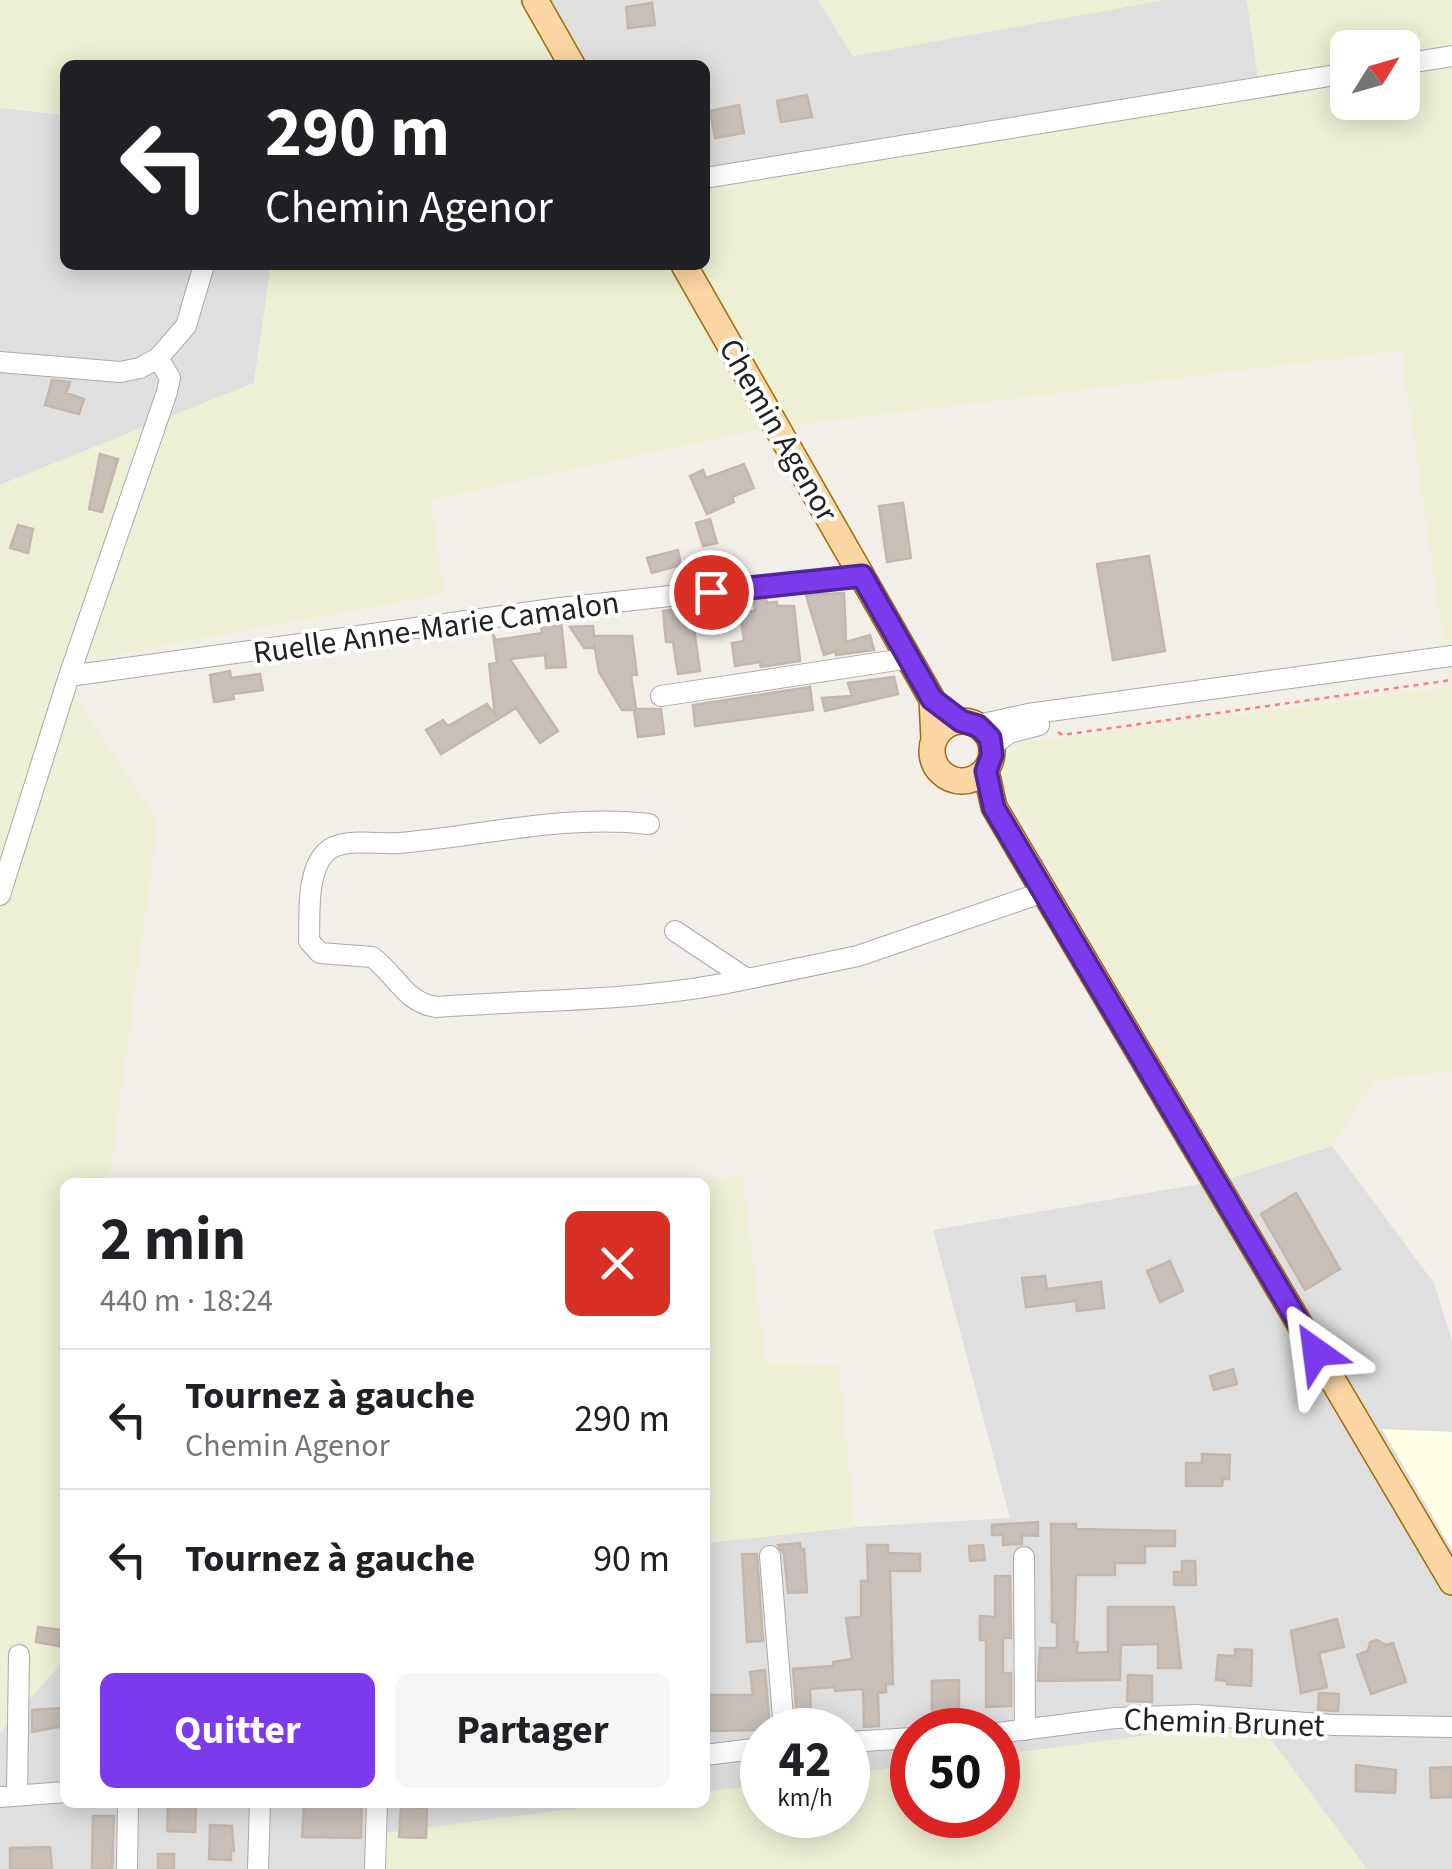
<!DOCTYPE html>
<html lang="fr">
<meta charset="utf-8">
<style>
body{margin:0;font-family:"Source Sans 3",sans-serif;background:#f6f6f6;color:#202124;height:100vh;display:flex;flex-direction:column;font-size:38px;white-space:nowrap}
*{box-sizing:border-box;margin:0}
p{font-size:32px;color:#757577}
.icon{flex:none;width:55px;height:55px;fill:none;stroke:currentColor;stroke-width:2;stroke-linecap:round;stroke-linejoin:round}
.map{position:relative;flex:1;overflow:hidden}
.drawer{position:absolute;left:60px;top:1178px;width:650px;height:630px;display:flex;flex-direction:column;background:#fff;border-radius:15px;box-shadow:0 5px 25px #0003}
.drawer>*{flex:none}
.guide{position:absolute;left:60px;top:60px;width:650px;height:210px;border-radius:15px;box-shadow:0 5px 25px #0003;background:#202124;color:#fff;overflow:hidden}
.needle{width:65px;rotate:53deg}
.tools{position:absolute;left:1330px;top:30px;display:grid;gap:20px}
.tools a{display:grid;place-items:center;width:90px;height:90px;border-radius:15px;background:#fff;box-shadow:0 5px 25px #0003;font-size:50px}
.speed{position:absolute;left:740px;top:1708px;display:flex;gap:20px;font-size:50px;font-weight:700;text-align:center}
.speed>*{display:grid;place-content:center;width:130px;height:130px;border-radius:50%;background:#fff;box-shadow:0 5px 25px #0003;line-height:1}
.speed small{font-size:25px;font-weight:400}
.speed .limit{border:15px solid #d22;background:#fff;color:#111}
.pin{position:absolute;display:grid;place-items:center;width:85px;height:85px;color:#fff;margin:-42px;border:5px solid #fff;border-radius:50%;box-shadow:0 2px 10px #0007}
.me{position:absolute;width:110px;margin:-55px;rotate:329deg;stroke-linejoin:round;filter:drop-shadow(0 0 8px #0008)}
.turn{display:flex;align-items:center;gap:35px;height:210px;padding:0 40px;font-size:45px}
.turn .icon{width:130px;height:130px;stroke-width:2.5}
.turn b{display:block;font-size:70px;line-height:85px}
.round{display:grid;place-items:center;flex:none;width:105px;height:105px;border-radius:15px;background:#f6f6f6}
.headline{display:flex;align-items:center;justify-content:space-between;height:170px;padding:0 40px}
h1{font-size:60px;font-weight:700;line-height:75px}
.cta{display:flex;gap:20px;margin-top:auto;padding:20px 40px}
.cta a{flex:1;height:115px;border-radius:15px;background:#7c3aed;color:#fff;font-size:40px;font-weight:700;line-height:115px;text-align:center}
.cta a+a{background:#f6f6f6;color:#202124}
ul{padding:0;list-style:none}
li{display:flex;align-items:center;gap:30px;height:140px;padding:0 40px;border-top:2px solid #e0e0e0}
li div{flex:1}
li b{display:block;font-size:38px}
li em{font-style:normal}
.map>svg:first-child{display:block}
</style>
<div class="map">
<svg width="1452" height="1869" viewBox="0 0 1452 1869">
<rect width="100%" height="100%" fill="#f2efe9"/>
<path fill="#e0dfdf" d="M519,0H818L853,56L1164,0H1247L1261,98L705,188V65H557Z
M0,108L65,115V265H271L254,383L0,485Z
M1332,1146L1434,1283L1452,1341V1869H1367L1257,1721L998,1755V1730H912V1765L848,1774V1730H762V1785L705,1792V1543L855,1527L1010,1518L933,1230L1228,1179Z
M65,1659V1802L622,1803L377,1834L380,1869H0V1733Z"/>
<path fill="#ffffe5" d="M1382,1429L1452,1432V1550Z"/>
<path fill="#eef0d5" fill-rule="evenodd" d="M0,0H519L557,65H65V115L0,107Z
M818,0H1164L853,56Z
M1247,0H1452V1071L1374,1081L1332,1146L1228,1179L1003,786L1004,762L1020,743L1450,687L1401,351L758,430L431,500L444,594L54,666L158,822L109,1182H65V1659L0,1733V485L254,383L271,265H705V188L1261,98ZM1348,48H1402V102H1348Z
M742,1176L766,1364L839,1365L855,1527L705,1543V1182H679Z
M1257,1721L1367,1869H380L377,1834L622,1803L705,1802V1792L762,1785V1815H848V1774L912,1765V1815H998V1755Z"/>
<path fill="#c7bfb8" stroke="#c4b6ab" stroke-width="2.5" d="M652,3L655,25L628,28L626,7Z
M807,95L812,117L781,122L777,101Z
M739,105L744,133L715,138L710,111Z
M52,380L70,382L66,393L84,399L79,414L45,405Z
M100,454L118,459L102,512L89,509Z
M744,464L754,488L732,497L734,502L707,514L690,476L703,470L706,478Z
M903,503L911,558L887,562L879,506Z
M710,519L717,543L703,546L696,523Z
M18,525L33,529L28,553L10,548Z
M678,550L681,565L652,573L647,558Z
M1149,556L1165,651L1113,660L1097,564Z
M844,593L846,642L870,635L874,650L836,655L835,651L824,655L806,595Z
M766,599L767,603L777,602V606H794L800,661L761,667L760,662L735,666L732,643L744,641L740,613L755,611L754,601Z
M677,609L678,616L692,614L700,671L678,674L673,642H666L663,611Z
M561,622L566,667L546,668L545,655L510,659L558,731L540,743L516,708L441,754L426,730L443,720L448,726L487,704L495,715L489,664L497,663L493,634L496,640L542,633L541,625Z
M593,626L594,636H632L637,675H631L636,709H661L664,734L638,737L634,710H622L599,672L594,643V648H584L570,627Z
M230,671L231,678L260,674L263,690L233,694L234,699L214,702L210,675Z
M894,677L898,694L825,711L822,698L852,696L848,683Z
M810,687L813,710L695,726L693,705Z
M1296,1193L1340,1269L1305,1290L1261,1214Z
M1170,1261L1183,1291L1160,1302L1147,1271Z
M1045,1276L1047,1289L1101,1282L1104,1308L1077,1311L1076,1301L1026,1307L1022,1278Z
M1233,1369L1237,1384L1214,1390L1210,1376Z
M1202,1454L1230,1455L1229,1479H1223L1222,1486H1186V1463H1202Z
M1038,1522V1536L1022,1535V1544L1003,1545V1535H992V1525Z
M1051,1524H1076V1529L1175,1531V1546H1145V1563H1115V1575H1076L1074,1642H1078L1077,1653L1108,1652V1607H1174L1181,1668H1158V1644L1121,1645L1120,1680L1038,1681L1040,1648H1057V1623L1052,1622Z
M800,1543L801,1550L804,1549L807,1592L788,1593L784,1554L778,1545Z
M867,1545H888V1553L920,1554V1571H890L893,1684H886V1692L878,1693L879,1726L864,1727L863,1689L835,1691L834,1687L810,1689L811,1710L798,1711V1730L793,1669L833,1666V1662L852,1659L846,1618L861,1617V1581H868Z
M983,1545L985,1560L970,1561L969,1546Z
M742,1554H757L763,1641L747,1642Z
M1182,1561H1195L1196,1585H1174V1572H1182Z
M995,1576H1010L1011,1638H1003V1673H1011V1706L986,1707V1640H980V1616L995,1617Z
M1337,1619L1344,1647L1319,1653L1327,1687L1301,1693L1291,1631Z
M38,1627L62,1630L59,1646L36,1642Z
M1377,1640L1386,1645L1393,1643L1406,1682L1371,1694L1357,1655L1368,1651L1370,1642Z
M1235,1649L1252,1650L1251,1686L1227,1684V1681L1216,1680L1218,1655L1235,1656Z
M765,1670L770,1730L705,1731V1695H753L750,1672Z
M1128,1675L1152,1676V1702L1127,1701Z
M959,1680V1710L932,1711V1681Z
M1319,1693L1339,1694L1338,1711L1318,1710Z
M63,1708L64,1726L32,1732V1710Z
M1356,1765L1396,1770L1395,1793L1356,1791Z
M1452,1767V1797L1431,1798L1430,1768Z
M304,1802L362,1803L361,1838L302,1837Z
M168,1804L196,1808L195,1832L167,1831Z
M401,1807L427,1808L426,1838L399,1837Z
M93,1816H114L112,1869H92Z
M210,1825L232,1826L234,1851H231V1860L209,1859Z
M50,1847L52,1869H10V1848Z
M158,1854H174V1869H158Z"/>
<g fill="none" stroke-linecap="round" stroke-linejoin="round">
<defs>
<path id="minor" d="M1402,64L1452,56
M705,178L1348,73
M0,362L120,372L140,368L158,358L186,326L204,265
M69,676L560,608L862,575
M661,696L910,658
M978,725L1028,714L1452,656
M992,746L1009,733L1039,725
M649,824C564,814 483,836 399,843C378,845 341,836 325,853C306,874 310,915 309,941L320,953L372,957C396,974 404,1002 436,1007C540,999 644,1002 747,979
M0,895L69,676L167,392L170,378L158,358
M675,931L747,979L858,956L1044,892
M770,1556L784,1730
M1024,1557L1025,1730
M998,1733L1115,1718L1195,1715L1334,1725L1452,1727
M848,1742L912,1738
M705,1755L762,1748
M17,1795L19,1655
M0,1797L65,1792
M127,1869L128,1802
M258,1869L260,1802
M375,1869L377,1802"/>
<path id="major" d="M535,0L572,65
M684,265L932,699L934,739
M932 751a30 30 0 1 1 60 0a30 30 0 1 1-60 0Z
M986,771L994,807L1452,1582"/>
</defs>
<use href="#minor" stroke="#a9a9a9" stroke-width="22"/>
<use href="#major" stroke="#a06b00" stroke-width="28"/>
<path stroke="#fa8072" stroke-width="2.5" stroke-dasharray="5 5" stroke-linecap="butt" d="M1058,732L1062,735L1452,680"/>
<use href="#minor" stroke="#fff" stroke-width="20"/>
<use href="#major" stroke="#fcd6a4" stroke-width="25"/>
</g>
<g fill="none" stroke-linecap="round" stroke-linejoin="round">
<defs>
<path id="route" d="M711,592L862,576L932,699L961,721L978,726L990,738L992,755L986,771L994,808L1316,1352"/>
</defs>
<use href="#route" stroke="#51269a" stroke-width="25"/>
<use href="#route" stroke="#7c3aed" stroke-width="18"/>
</g>
<g text-anchor="middle" stroke-width="8" stroke-linejoin="round" paint-order="stroke">
<g font-size="32" fill="#222" stroke="#fff">
<text transform="translate(779 430) rotate(60)" y="11">Chemin Agenor</text>
<text transform="translate(436 627) rotate(-8)" y="11">Ruelle Anne-Marie Camalon</text>
<text transform="translate(1224 1722) rotate(2)" y="11">Chemin Brunet</text>
</g>
</g>
</svg>
<div class="tools">
<a><svg class="needle" viewBox="-14 -14 28 28"><path d="M0-13l5 13h-10z" fill="#e53935"/><path d="M0 13l5-13h-10z" fill="#757577"/></svg></a>
</div>
<div class="speed"><div>42<small>km/h</small></div><div class="limit">50</div></div>
<div class="pin" style="left:711px;top:592px;background:#d93025"><svg class="icon" aria-label="arrive" viewBox="0 0 24 24"><path d="M6 21V4h12l-3 4 3 4H6"/></svg></div>
<svg class="me" style="left:1316px;top:1352px" viewBox="-20 -20 40 40"><path d="M0-17L14 15 0 8-14 15z" fill="#7c3aed" stroke="#fff" stroke-width="4"/></svg>
<div class="guide">
<div class="turn"><svg class="icon" aria-label="left" viewBox="0 0 24 24"><path d="M17 20v-9H6M10 6l-5 5 5 5"/></svg><div><b>290 m</b>Chemin Agenor</div></div>
</div>
<section class="drawer">
<div class="headline"><div><h1>2 min</h1><p>440 m · 18:24</p></div><a class="round" style="background:#d93025;color:#fff"><svg class="icon" aria-label="close" viewBox="0 0 24 24"><path d="M6 6l12 12M18 6L6 18"/></svg></a></div>
<ul>
<li><svg class="icon" aria-label="left" viewBox="0 0 24 24"><path d="M17 20v-9H6M10 6l-5 5 5 5"/></svg><div><b>Tournez à gauche</b><p>Chemin Agenor</p></div><em>290 m</em></li>
<li><svg class="icon" aria-label="left" viewBox="0 0 24 24"><path d="M17 20v-9H6M10 6l-5 5 5 5"/></svg><div><b>Tournez à gauche</b></div><em>90 m</em></li>
</ul>
<div class="cta"><a>Quitter</a><a>Partager</a></div>
</section>
</div>
